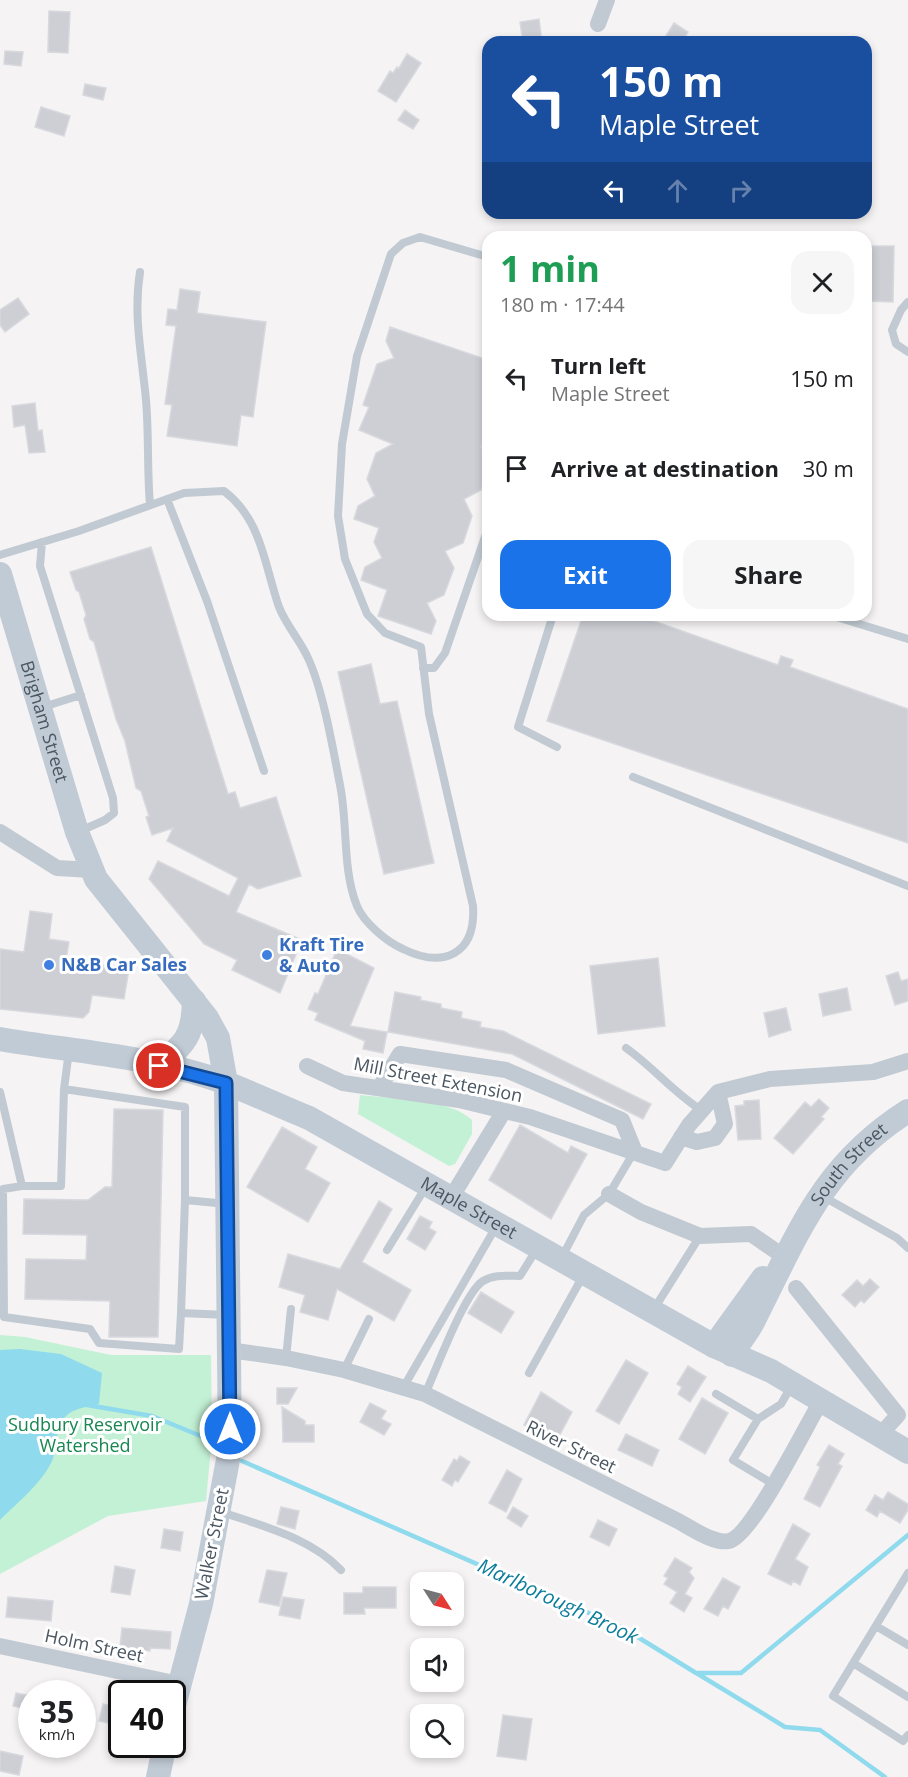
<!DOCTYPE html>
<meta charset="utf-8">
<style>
body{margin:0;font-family:"Open Sans",sans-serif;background:#f6f6f6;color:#202124;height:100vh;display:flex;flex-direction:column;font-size:22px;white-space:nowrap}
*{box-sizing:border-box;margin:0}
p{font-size:20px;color:#757577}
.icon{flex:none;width:33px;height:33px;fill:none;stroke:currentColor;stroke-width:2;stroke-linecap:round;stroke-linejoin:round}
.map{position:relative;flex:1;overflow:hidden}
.sheet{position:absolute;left:482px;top:231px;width:390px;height:390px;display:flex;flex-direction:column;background:#fff;border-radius:18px;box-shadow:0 3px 9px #0003}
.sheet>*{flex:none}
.banner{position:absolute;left:482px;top:36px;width:390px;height:183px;border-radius:18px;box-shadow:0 3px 9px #0003;background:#1a4fa0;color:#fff;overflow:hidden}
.needle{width:39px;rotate:126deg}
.fabs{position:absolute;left:410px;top:1572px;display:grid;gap:12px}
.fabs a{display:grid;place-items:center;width:54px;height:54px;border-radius:12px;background:#fff;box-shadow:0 3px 9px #0003;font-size:30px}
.speed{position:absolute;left:18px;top:1680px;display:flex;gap:12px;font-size:30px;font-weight:700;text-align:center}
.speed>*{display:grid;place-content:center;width:78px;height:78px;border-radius:50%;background:#fff;box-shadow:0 3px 9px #0003;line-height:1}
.speed small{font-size:15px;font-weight:400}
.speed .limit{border:3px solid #111;border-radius:9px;background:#fff;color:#111}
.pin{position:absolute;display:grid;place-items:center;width:51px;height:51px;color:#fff;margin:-26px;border:3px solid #fff;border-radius:50%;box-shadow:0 2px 6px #0007}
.me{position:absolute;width:66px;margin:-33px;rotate:0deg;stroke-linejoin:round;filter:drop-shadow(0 0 4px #0008)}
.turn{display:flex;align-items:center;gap:21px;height:126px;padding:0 18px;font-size:27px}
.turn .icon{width:78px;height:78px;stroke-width:2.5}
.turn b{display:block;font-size:42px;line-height:51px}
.lanes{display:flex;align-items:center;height:57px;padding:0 18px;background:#0003;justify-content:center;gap:30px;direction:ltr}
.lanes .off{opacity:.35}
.round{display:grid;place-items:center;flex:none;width:63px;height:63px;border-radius:18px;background:#f6f6f6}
.headline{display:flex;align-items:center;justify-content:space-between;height:102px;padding:0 18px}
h1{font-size:36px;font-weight:700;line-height:45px;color:#1e9e55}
.button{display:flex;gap:12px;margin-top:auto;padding:12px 18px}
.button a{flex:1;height:69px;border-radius:18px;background:#1a73e8;color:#fff;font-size:24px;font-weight:700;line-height:69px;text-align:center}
.button a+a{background:#f6f6f6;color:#202124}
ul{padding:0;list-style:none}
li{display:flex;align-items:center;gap:18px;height:90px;padding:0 18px}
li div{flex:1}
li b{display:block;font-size:22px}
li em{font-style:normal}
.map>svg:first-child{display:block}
</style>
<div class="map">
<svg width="908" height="1777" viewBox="0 0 908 1777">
<rect width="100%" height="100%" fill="#f5f3f3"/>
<path fill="#c3f1d5" d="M360,1095C392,1099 449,1098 472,1120V1134L455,1164L449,1166L358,1114Z
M0,1335L25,1337L111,1355H211L212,1436L206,1501L108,1516L0,1574Z"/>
<path fill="#90daee" d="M20,1349L61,1354L102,1373L99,1404C88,1407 73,1408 65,1417C55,1427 58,1448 52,1461C41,1484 18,1502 0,1520V1350Z"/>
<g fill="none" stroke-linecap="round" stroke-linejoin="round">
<path stroke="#90daee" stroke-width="4.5" d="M87,1405L152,1416L213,1441
M242,1461L623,1628L696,1673H741L908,1535
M698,1674L785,1727L820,1730L885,1777"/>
</g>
<path fill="#cdcfd5" stroke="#d7d9de" stroke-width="1.5" d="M49,11L70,12L68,53L48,52Z
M539,19L542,42H523L520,22Z
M674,23L688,32L682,42H662Z
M5,51L23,52L21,66L4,64Z
M407,54L421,63L396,102L378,91L390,71L393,73L397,67L399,68Z
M85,84L106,88L103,100L83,95Z
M41,107L70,116L64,136L35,127Z
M405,110L419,120L413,129L398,120Z
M866,246H894L893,302L866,301Z
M180,289L200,292L197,313L266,322L253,417L241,415L237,446L167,436L172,405L165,404L176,326L166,325L168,309L177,310Z
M18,298L29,314L5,332L0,325V310Z
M390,327L488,360V443L481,446L488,459V472L481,490L464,499L472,516L463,543L445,551L454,568L444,595L427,603L436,621L431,634L378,616L387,590L361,580L365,567L382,558L374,542L379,528L354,519L358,506L375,496L367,479L376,453L393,444L359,430L369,407L363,405L377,364L394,358L386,341Z
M35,403L38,431L42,430L45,452L29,453L25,425L14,427L12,406Z
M151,547L228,794L235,792L240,808L276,797L301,876L258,889L249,884L236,912L302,940L280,993L232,970L237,960L204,944L149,879L158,861L229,896L238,878L167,841L173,828L152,835L146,817L149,816L141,791L136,788L125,741L116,719L94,642L90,639L84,619L86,615L79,592L76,590L70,572Z
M583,615H637L778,665L781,656L793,660L790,667L908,709V843L547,721Z
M371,664L380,704L397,701L434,863L384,874L338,672Z
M30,911L52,914L49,939L69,942L66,960L129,969L124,999L92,995L89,1012L83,1018L0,1009V949L24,952Z
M337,949L374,968L350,1026L387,1032L383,1053L363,1049L365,1041L315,1020L318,1013L308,1009L315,993L318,994Z
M658,958L665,1026L598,1034L590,966Z
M898,972L901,981L908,979V1001L895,1005L886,976Z
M847,988L851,1010L823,1016L819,994Z
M395,992L421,997L420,1000L441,1004V1008L462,1012L461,1018L481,1022L480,1027L503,1031L651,1104L643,1119L512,1054L388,1032Z
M786,1008L791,1030L769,1037L764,1013Z
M819,1099L829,1108L821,1117L824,1119L793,1154L774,1138L805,1102L811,1107Z
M759,1100L761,1139L738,1140L735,1106L744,1105V1101Z
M114,1109L163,1110L158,1337H109L110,1301L25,1299L26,1259L86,1260L87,1235L23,1234L24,1199L88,1200L105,1187H112Z
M520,1125L568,1153L571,1146L587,1154L551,1219L489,1180Z
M282,1127L317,1147L305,1169L330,1183L308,1222L247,1187Z
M379,1201L392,1209L362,1262L411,1290L394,1321L337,1289L328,1320L300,1312L305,1295L279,1287L288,1254L340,1269Z
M420,1216L432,1222L429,1228L436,1232L425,1250L407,1239Z
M870,1279L879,1287L864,1303L861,1300L855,1307L842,1295L857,1280L863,1286Z
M481,1292L514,1312L501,1333L468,1313Z
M626,1360L648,1373L619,1424L596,1411Z
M688,1366L706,1377L690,1402L678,1394L682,1387L677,1384Z
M277,1388H297L288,1404H277Z
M541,1392L572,1412L556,1442L524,1425Z
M702,1398L728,1413L705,1454L679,1439Z
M370,1403L386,1411L381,1419L391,1424L384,1435L360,1422Z
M282,1407L305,1421V1425H314V1442H283Z
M626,1434L659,1450L652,1466L618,1450Z
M829,1445L844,1454L838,1464L842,1466L820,1507L804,1499L820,1467L817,1465Z
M460,1456L470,1462L458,1482L455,1480L452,1486L442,1480L454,1459L457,1461Z
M507,1470L522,1479L506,1512L489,1503Z
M888,1492L908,1504V1510L900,1523L880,1511L877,1517L866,1510L875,1495L883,1500Z
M281,1507L299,1511L295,1529L277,1524Z
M513,1507L528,1516L521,1527L507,1518Z
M598,1520L617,1529L609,1546L590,1537Z
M793,1524L810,1534L795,1559L808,1567L800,1585L793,1581L791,1585L768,1574Z
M164,1529L183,1532L180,1551L161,1548Z
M675,1558L692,1568L689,1572L694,1578L685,1594L692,1598L684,1612L670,1603L677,1592L664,1584L668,1578L664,1576Z
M115,1566L135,1570L130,1595L111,1592Z
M267,1570L287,1573L279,1606L259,1602Z
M723,1578L740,1587L728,1609L723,1606L718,1616L704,1609Z
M363,1587H396V1608H364L365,1614H344V1593H363Z
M8,1597L53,1601L51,1621L6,1617Z
M283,1597L304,1600L300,1619L279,1615Z
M122,1628L171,1632L170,1649L150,1648V1651L120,1647Z
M16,1693L32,1696V1710L13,1706Z
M103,1704L122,1708V1726L99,1721Z
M503,1715L532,1719L526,1760L497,1756Z
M0,1751L23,1756L19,1775L0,1771Z"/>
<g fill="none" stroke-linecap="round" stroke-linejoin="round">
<path stroke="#c1cad2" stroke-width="8" d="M140,272C133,316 142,356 146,400C149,435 147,470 150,505
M908,302L901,310L892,330L896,344L908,352
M167,499L207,601L264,771
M42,542L40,566L113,798L114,813L105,820L78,832
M0,555L79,531L184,493L224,491C262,520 264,564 279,607C286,625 300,640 308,658C323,690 333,749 340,785C348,824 342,869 357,906C364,923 387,942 403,949C444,969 476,954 473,906L429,714L421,647L385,633L367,614L345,559L338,516L342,444L357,356L391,254L403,243L420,237L488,257
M553,615L518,727L557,747
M830,615L908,639
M423,668H434L445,653L488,528
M43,707L81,695
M633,777L908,886
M626,1048C653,1067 673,1092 701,1110
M69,1051L64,1089L185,1107V1200
M0,1092L22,1186L3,1189L4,1317L90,1329L99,1343L179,1349L181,1313
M22,1186H61L64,1089
M824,1197L897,1238L908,1248
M387,1250L427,1185
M561,1259L584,1215L609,1194L634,1152
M654,1309L700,1236
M227,1315L181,1313L185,1200L227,1204
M286,1358L291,1309
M344,1370L369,1319
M529,1373L584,1274
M403,1388L497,1225
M425,1394C436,1371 464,1293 483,1281C494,1274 507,1276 520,1276L538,1247
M716,1394L758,1419
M773,1484L733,1460L758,1419L781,1404L792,1385
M219,1511C261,1526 310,1537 341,1570
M908,1573L833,1696L903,1741L908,1735
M876,1626L908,1645
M853,1663L908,1697"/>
<path stroke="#c1cad2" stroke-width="16" d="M598,24L607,0
M0,832L57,868L92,870
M307,1066L343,1083L459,1100L530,1117L665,1163L689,1125L718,1092L770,1079L873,1072L908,1061
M380,1087L400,1054L506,1070L622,1120L635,1152
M681,1137L697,1142L715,1138L725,1124L718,1092
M609,1194L641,1212L700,1236L751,1234L780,1254
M451,1198L504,1111
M796,1288L898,1415L880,1435
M229,1350L286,1358L344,1370L425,1394L678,1521C691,1528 714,1544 729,1541C752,1536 806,1426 821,1401
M0,1646L179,1684"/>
<g stroke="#c1cbd6" stroke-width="24">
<path id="s1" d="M0,574L77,832L96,879L207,1018L218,1038L226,1083L230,1449L201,1604L172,1713"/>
<path id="s2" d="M0,1039C70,1051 144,1056 212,1078C245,1089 276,1105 309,1118L714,1346L771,1371L908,1452"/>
<path d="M159,1066C185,1043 193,1037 194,1001"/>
<path d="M714,1346L763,1278"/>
<path id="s3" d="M732,1355C739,1342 750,1330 756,1316C799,1231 824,1164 908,1111"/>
<path d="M158,1777L165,1744"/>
</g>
</g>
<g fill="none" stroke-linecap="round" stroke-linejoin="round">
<defs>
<path id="route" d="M159,1066L226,1083L230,1429"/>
</defs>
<use href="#route" stroke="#114b97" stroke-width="15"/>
<use href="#route" stroke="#1a73e8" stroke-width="10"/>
</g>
<g fill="#3f7fe0" stroke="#fff" stroke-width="2">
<circle cx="267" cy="955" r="6"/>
<circle cx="49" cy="965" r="6"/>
</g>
<g text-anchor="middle" stroke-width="6" stroke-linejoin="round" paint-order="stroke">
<g font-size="18" fill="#4a5661" stroke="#fff">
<text dy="6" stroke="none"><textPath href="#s1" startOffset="154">Brigham Street</textPath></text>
<text transform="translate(438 1080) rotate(11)" y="6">Mill Street Extension</text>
<text dy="6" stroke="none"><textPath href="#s3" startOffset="225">South Street</textPath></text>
<text dy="6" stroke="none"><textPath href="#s2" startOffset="504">Maple Street</textPath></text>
<text transform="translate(571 1447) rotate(26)" y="6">River Street</text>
<text transform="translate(212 1544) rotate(-79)" y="6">Walker Street</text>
<text transform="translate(94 1646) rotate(12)" y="6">Holm Street</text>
</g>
<g font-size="18" font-weight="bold" fill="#366cbe" stroke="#fff" text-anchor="start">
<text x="279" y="951">Kraft Tire<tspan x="279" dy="21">&amp; Auto</tspan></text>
<text x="61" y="971">N&amp;B Car Sales</text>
</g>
<g font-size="18" fill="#17864f" stroke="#fff">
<text x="85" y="1431">Sudbury Reservoir<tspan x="85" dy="21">Watershed</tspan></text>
</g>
<g font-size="20" font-style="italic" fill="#0c7c9b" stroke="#fff">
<text transform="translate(558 1601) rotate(25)" y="7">Marlborough Brook</text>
</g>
</g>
</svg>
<div class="fabs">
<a><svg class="needle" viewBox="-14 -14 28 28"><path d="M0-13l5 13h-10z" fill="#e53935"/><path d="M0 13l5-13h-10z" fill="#757577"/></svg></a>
<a><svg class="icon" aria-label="sound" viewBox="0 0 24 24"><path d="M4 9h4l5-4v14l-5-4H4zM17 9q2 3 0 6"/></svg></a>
<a><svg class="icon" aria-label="search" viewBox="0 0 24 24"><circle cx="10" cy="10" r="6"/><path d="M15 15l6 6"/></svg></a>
</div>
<div class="speed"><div>35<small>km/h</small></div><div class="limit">40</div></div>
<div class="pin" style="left:159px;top:1066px;background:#d93025"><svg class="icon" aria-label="arrive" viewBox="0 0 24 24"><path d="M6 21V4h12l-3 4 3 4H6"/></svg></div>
<svg class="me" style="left:230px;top:1429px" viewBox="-20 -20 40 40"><circle r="17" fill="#1a73e8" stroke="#fff" stroke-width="3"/><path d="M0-11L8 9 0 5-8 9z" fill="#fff"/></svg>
<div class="banner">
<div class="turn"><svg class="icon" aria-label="left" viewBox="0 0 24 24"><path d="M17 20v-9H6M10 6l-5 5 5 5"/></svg><div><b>150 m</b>Maple Street</div></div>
<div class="lanes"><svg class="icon" aria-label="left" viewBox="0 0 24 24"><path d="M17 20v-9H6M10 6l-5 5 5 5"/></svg><svg class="icon off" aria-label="ahead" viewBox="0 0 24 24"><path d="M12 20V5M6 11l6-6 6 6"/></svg><svg class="icon off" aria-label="right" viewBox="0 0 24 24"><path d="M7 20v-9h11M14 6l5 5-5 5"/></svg></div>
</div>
<section class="sheet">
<div class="headline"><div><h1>1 min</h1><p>180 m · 17:44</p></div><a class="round"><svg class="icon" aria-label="close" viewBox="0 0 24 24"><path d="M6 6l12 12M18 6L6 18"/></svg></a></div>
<ul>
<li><svg class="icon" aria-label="left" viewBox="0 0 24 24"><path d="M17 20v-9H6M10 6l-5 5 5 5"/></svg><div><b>Turn left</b><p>Maple Street</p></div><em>150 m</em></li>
<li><svg class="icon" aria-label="arrive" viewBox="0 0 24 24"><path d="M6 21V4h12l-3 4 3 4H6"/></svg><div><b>Arrive at destination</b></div><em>30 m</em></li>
</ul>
<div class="button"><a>Exit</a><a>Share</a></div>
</section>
</div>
